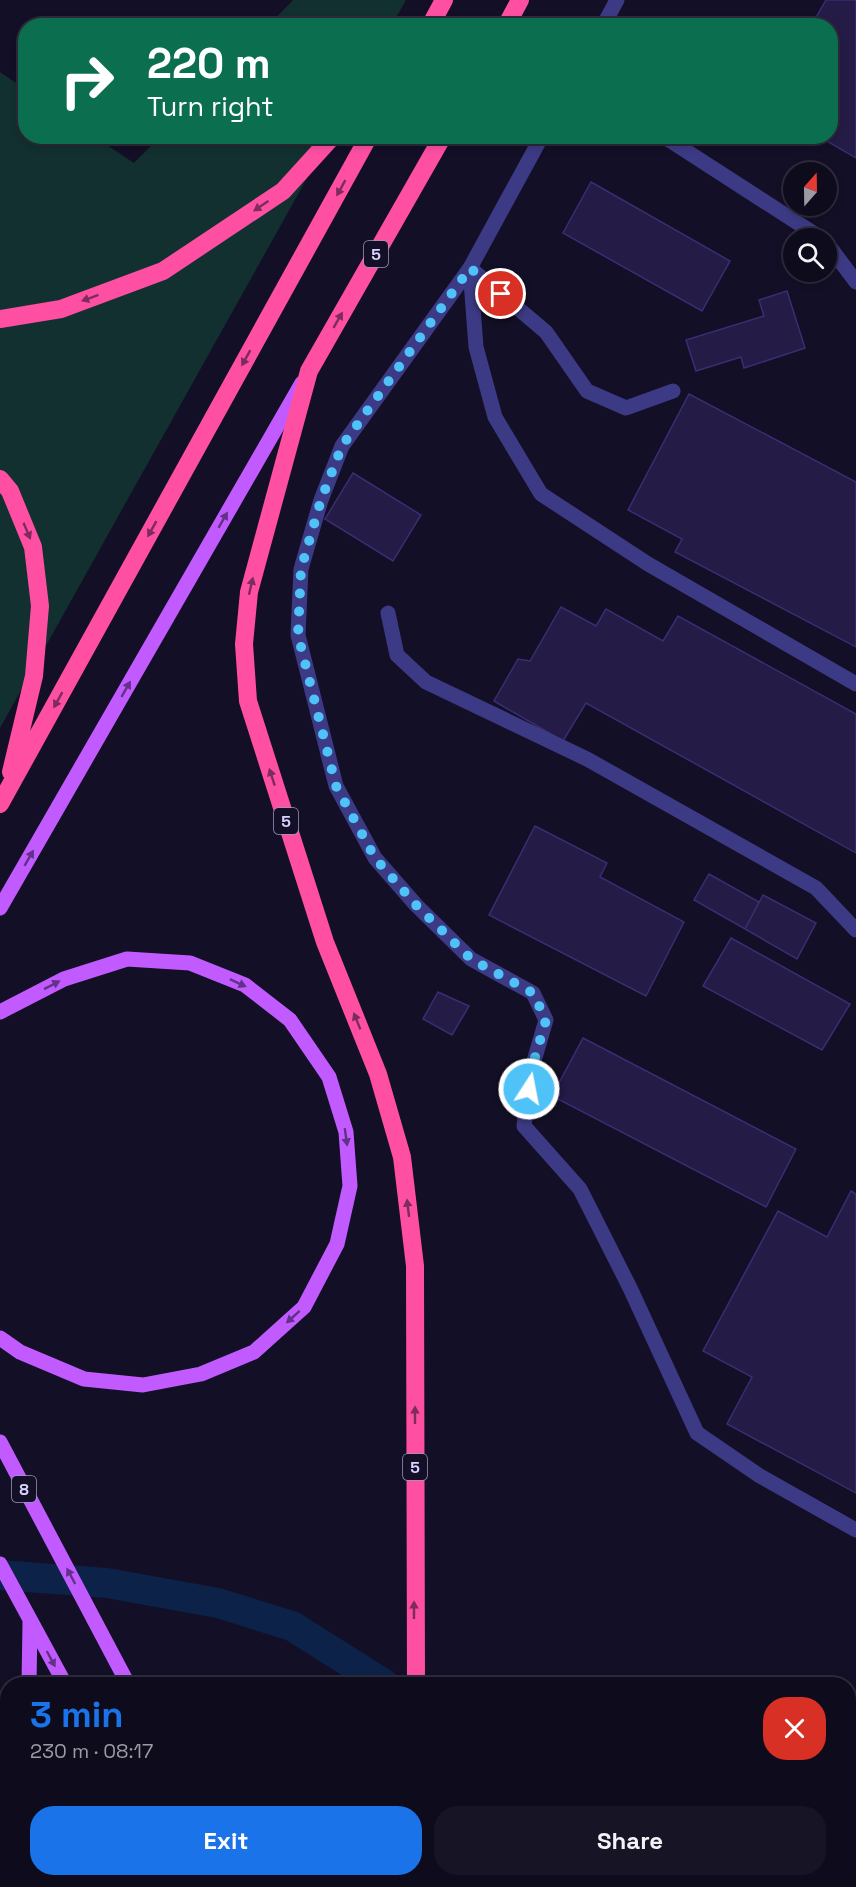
<!DOCTYPE html>
<meta charset="utf-8">
<style>
body{margin:0;font-family:"Space Grotesk",sans-serif;background:#171425;color:#f1f3f6;height:100vh;display:flex;flex-direction:column;font-size:22px;white-space:nowrap}
*{box-sizing:border-box;margin:0}
p{font-size:20px;color:#9b9ba3}
.icon{flex:none;width:33px;height:33px;fill:none;stroke:currentColor;stroke-width:2;stroke-linecap:round;stroke-linejoin:round}
.map{position:relative;flex:1;overflow:hidden}
.panel{position:absolute;left:0px;top:1677px;width:856px;height:210px;display:flex;flex-direction:column;background:#0e0b1c;border-radius:24px 24px 0 0;box-shadow:0 3px 9px #0003,0 0 0 2px #2e2b3b}
.panel>*{flex:none}
.guide{position:absolute;left:18px;top:18px;width:820px;height:126px;border-radius:24px;box-shadow:0 3px 9px #0003,0 0 0 2px #2e2b3b;background:#0b6e4f;color:#fff;overflow:hidden}
.needle{width:39px;rotate:20deg}
.controls{position:absolute;left:783px;top:162px;display:grid;gap:12px}
.controls a{display:grid;place-items:center;width:54px;height:54px;border-radius:50%;background:#0e0b1c;box-shadow:0 3px 9px #0003,0 0 0 2px #2e2b3b;font-size:30px}
.pin{position:absolute;display:grid;place-items:center;width:51px;height:51px;color:#fff;margin:-26px;border:3px solid #fff;border-radius:50%;box-shadow:0 2px 6px #0007}
.me{position:absolute;width:66px;margin:-33px;rotate:11deg;stroke-linejoin:round;filter:drop-shadow(0 0 4px #0008)}
.turn{display:flex;align-items:center;gap:21px;height:126px;padding:0 30px;font-size:27px}
.turn .icon{width:78px;height:78px;stroke-width:2.5}
.turn b{display:block;font-size:42px;line-height:51px}
.round{display:grid;place-items:center;flex:none;width:63px;height:63px;border-radius:24px;background:#171425}
.overview{display:flex;align-items:center;justify-content:space-between;height:102px;padding:0 30px}
h1{font-size:36px;font-weight:700;line-height:45px;color:#1a73e8}
.action{display:flex;gap:12px;margin-top:auto;padding:12px 30px}
.action a{flex:1;height:69px;border-radius:24px;background:#1a73e8;color:#fff;font-size:24px;font-weight:700;line-height:69px;text-align:center}
.action a+a{background:#171425;color:#f1f3f6}
.map>svg:first-child{display:block}
</style>
<div class="map">
<svg width="856" height="1887" viewBox="0 0 856 1887">
<rect width="100%" height="100%" fill="#130f26"/>
<path fill="#12302f" d="M293,0H406L392,25H269Z
M0,72L25,89L26,136L95,137L134,163L160,137H330L0,728Z"/>
<g fill="none" stroke-linecap="round" stroke-linejoin="round">
<path stroke="#0c2248" stroke-width="30" d="M0,1575L107,1583L218,1603L292,1626L384,1684
M752,1880L780,1887"/>
</g>
<path fill="#241b47" stroke="#3b2d73" stroke-width="1.5" d="M826,0H856V158L818,136H831V26H811Z
M591,182L730,261L702,311L563,233Z
M787,291L805,348L744,368L741,357L696,371L686,340L764,316L759,300Z
M689,394L856,482V647L675,552L682,539L628,510Z
M353,473L421,515L393,561L325,519Z
M561,607L596,626L606,609L663,641L678,616L856,714V853L586,703L563,741L494,701L518,659L530,661Z
M535,826L607,863L600,877L684,922L646,996L489,915Z
M709,874L759,902L745,929L694,900Z
M763,895L816,923L797,959L745,929Z
M731,938L850,1004L822,1050L703,986Z
M438,992L469,1006L452,1035L423,1019Z
M583,1038L796,1149L766,1207L552,1096Z
M851,1191L856,1194V1493L727,1424L752,1377L703,1351L778,1211L827,1237Z"/>
<g fill="none" stroke-linecap="round" stroke-linejoin="round">
<path stroke="#3d3a85" stroke-width="15" d="M603,26L617,0
M542,136L470,268L342,446L321,500L301,569L298,635L336,786L375,858L416,905L471,959L533,993L546,1020L531,1071L524,1126L580,1189L630,1288L697,1433L760,1476L856,1530
M663,136L821,238
M826,242L856,282
M673,391L626,408L587,391L546,332L470,268L476,347L495,417L541,494L648,564L856,684
M388,613L397,655L426,682L587,759L816,888L856,930"/>
<path stroke="#c25bff" stroke-width="15" d="M0,908L302,383
M0,1012L64,979L127,959L190,963L245,985L290,1020L329,1077L346,1132L350,1186L337,1244L304,1307L254,1352L201,1374L143,1385L84,1379L20,1352L0,1338
M0,1442L128,1684
M0,1564L65,1684
M29,1684L30,1622
M0,1828L8,1812
M169,1880L173,1887
M231,1880L235,1887"/>
<path stroke="#ff4fa3" stroke-width="18" d="M430,26L444,0
M506,26L520,0
M0,319L61,309L163,271L283,191L333,136
M0,479L10,491L33,547L40,606L34,676L11,772
M0,804L369,136
M416,1684L415,1266L402,1157L378,1074L325,942L248,701L244,644L249,592L309,371L443,136
M434,1880V1887"/>
</g>
<defs><path id="oneway-solid" d="M-6-.8H1V-3.2L6.5 0L1 3.2V.8H-6Z" transform="scale(1.5)"/></defs>
<g fill="#7d2c5e">
<use href="#oneway-solid" transform="translate(341 188) rotate(119)"/>
<use href="#oneway-solid" transform="translate(261 206) rotate(146)"/>
<use href="#oneway-solid" transform="translate(90 298) rotate(160)"/>
<use href="#oneway-solid" transform="translate(338 320) rotate(-60)"/>
<use href="#oneway-solid" transform="translate(246 358) rotate(119)"/>
<use href="#oneway-solid" transform="translate(152 529) rotate(119)"/>
<use href="#oneway-solid" transform="translate(27 531) rotate(67)"/>
<use href="#oneway-solid" transform="translate(251 586) rotate(-77)"/>
<use href="#oneway-solid" transform="translate(58 700) rotate(119)"/>
<use href="#oneway-solid" transform="translate(272 777) rotate(-108)"/>
<use href="#oneway-solid" transform="translate(357 1021) rotate(-112)"/>
<use href="#oneway-solid" transform="translate(408 1208) rotate(-97)"/>
<use href="#oneway-solid" transform="translate(415 1415) rotate(-90)"/>
<use href="#oneway-solid" transform="translate(414 1610) rotate(-90)"/>
</g>
<g fill="#623188">
<use href="#oneway-solid" transform="translate(223 520) rotate(-60)"/>
<use href="#oneway-solid" transform="translate(126 689) rotate(-60)"/>
<use href="#oneway-solid" transform="translate(29 858) rotate(-60)"/>
<use href="#oneway-solid" transform="translate(238 983) rotate(25)"/>
<use href="#oneway-solid" transform="translate(52 985) rotate(-27)"/>
<use href="#oneway-solid" transform="translate(346 1137) rotate(82)"/>
<use href="#oneway-solid" transform="translate(293 1317) rotate(138)"/>
<use href="#oneway-solid" transform="translate(71 1576) rotate(-118)"/>
<use href="#oneway-solid" transform="translate(51 1659) rotate(62)"/>
</g>
<g fill="none" stroke-linecap="round" stroke-linejoin="round">
<path stroke="#4fc3f7" stroke-width="10" stroke-dasharray="0 18" d="M501,294L470,268L342,446L321,500L301,569L298,635L336,786L375,858L416,905L471,959L533,993L546,1020L531,1071L529,1089"/>
</g>
<g text-anchor="middle" stroke-width="4.5" stroke-linejoin="round" paint-order="stroke">
<g fill="#130f26" stroke="#9e99be" stroke-width="1.5">
<rect x="364" y="241" width="24" height="26" rx="4.5"/>
<rect x="274" y="808" width="24" height="26" rx="4.5"/>
<rect x="403" y="1454" width="24" height="26" rx="4.5"/>
<rect x="12" y="1476" width="24" height="26" rx="4.5"/>
</g>
<g font-size="16" font-weight="bold" fill="#d9d4ff">
<text x="376" y="260">5</text>
<text x="286" y="827">5</text>
<text x="415" y="1473">5</text>
<text x="24" y="1495">8</text>
</g>
</g>
</svg>
<div class="controls">
<a><svg class="needle" viewBox="-14 -14 28 28"><path d="M0-13l5 13h-10z" fill="#e53935"/><path d="M0 13l5-13h-10z" fill="#9b9ba3"/></svg></a>
<a><svg class="icon" aria-label="search" viewBox="0 0 24 24"><circle cx="10" cy="10" r="6"/><path d="M15 15l6 6"/></svg></a>
</div>
<div class="pin" style="left:501px;top:294px;background:#d93025"><svg class="icon" aria-label="arrive" viewBox="0 0 24 24"><path d="M6 21V4h12l-3 4 3 4H6"/></svg></div>
<svg class="me" style="left:529px;top:1089px" viewBox="-20 -20 40 40"><circle r="17" fill="#4fc3f7" stroke="#fff" stroke-width="3"/><path d="M0-11L8 9 0 5-8 9z" fill="#fff"/></svg>
<div class="guide">
<div class="turn"><svg class="icon" aria-label="right" viewBox="0 0 24 24"><path d="M7 20v-9h11M14 6l5 5-5 5"/></svg><div><b>220 m</b>Turn right</div></div>
</div>
<section class="panel">
<div class="overview"><div><h1>3 min</h1><p>230 m · 08:17</p></div><a class="round" style="background:#d93025;color:#fff"><svg class="icon" aria-label="close" viewBox="0 0 24 24"><path d="M6 6l12 12M18 6L6 18"/></svg></a></div>
<div class="action"><a>Exit</a><a>Share</a></div>
</section>
</div>
